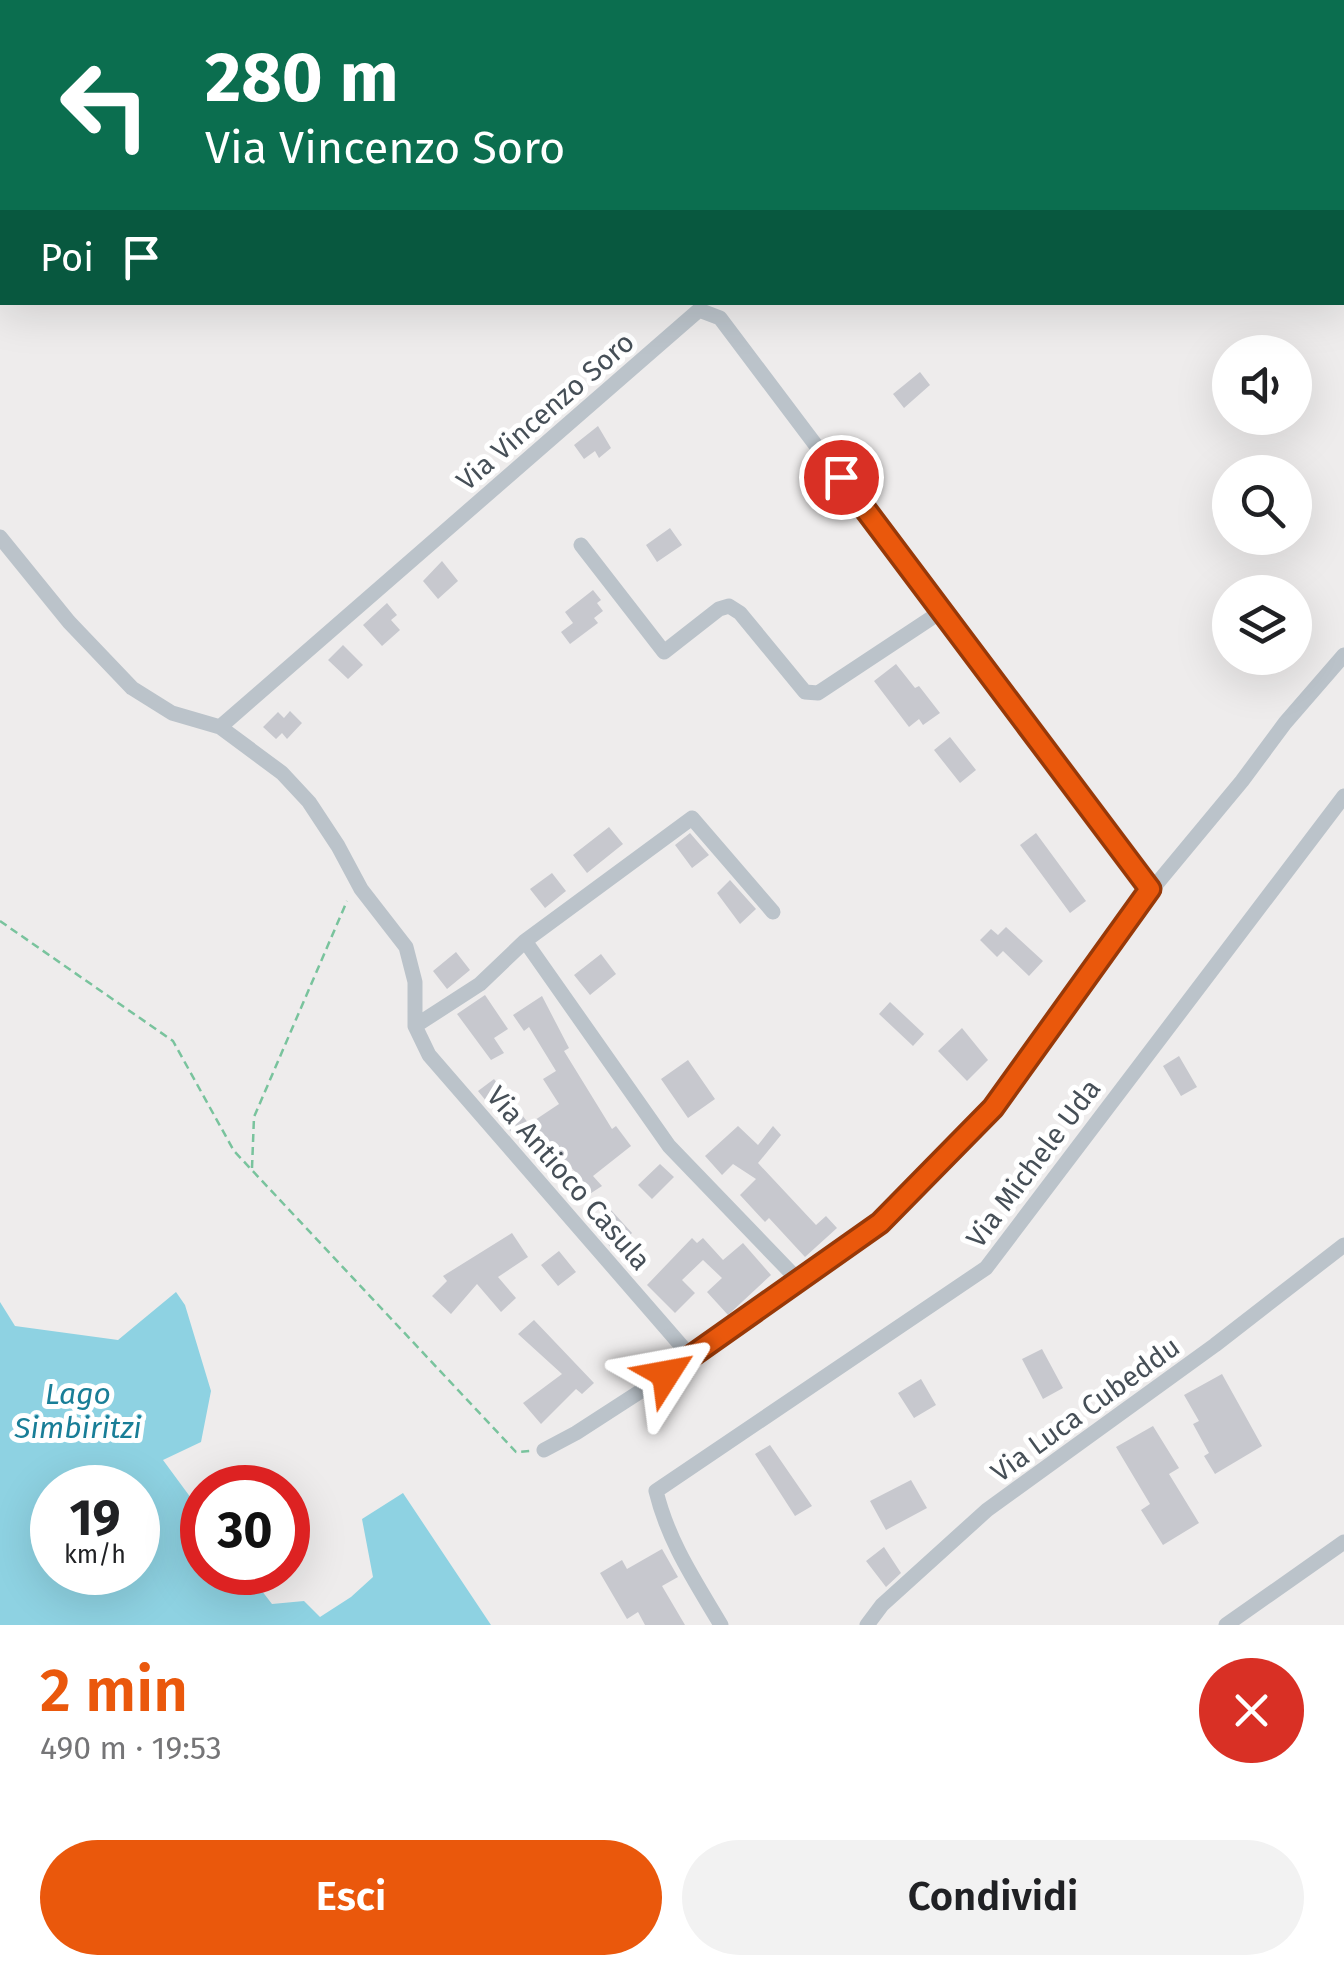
<!DOCTYPE html>
<html lang="it">
<meta charset="utf-8">
<style>
body{margin:0;font-family:"Fira Sans",sans-serif;background:#f2f2f2;color:#202124;height:100vh;display:flex;flex-direction:column;font-size:38px;white-space:nowrap}
*{box-sizing:border-box;margin:0}
p{font-size:32px;color:#757577}
.icon{flex:none;width:55px;height:55px;fill:none;stroke:currentColor;stroke-width:2;stroke-linecap:round;stroke-linejoin:round}
.map{position:relative;height:1625px;overflow:hidden}
.drawer{display:flex;flex-direction:column;background:#fff;flex:1}
.drawer>*{flex:none}
.guide{position:absolute;left:0px;top:0px;width:1345px;height:305px;box-shadow:0 10px 40px #0002;background:#0b6e4f;color:#fff;overflow:hidden}
.controls{position:absolute;left:1212px;top:335px;display:grid;gap:20px}
.controls a{display:grid;place-items:center;width:100px;height:100px;border-radius:50%;background:#fff;box-shadow:0 10px 40px #0002;font-size:50px}
.speed{position:absolute;left:30px;top:1465px;display:flex;gap:20px;font-size:50px;font-weight:700;text-align:center}
.speed>*{display:grid;place-content:center;width:130px;height:130px;border-radius:50%;background:#fff;box-shadow:0 10px 40px #0002;line-height:1}
.speed small{font-size:25px;font-weight:400}
.speed .limit{border:15px solid #d22;background:#fff;color:#111}
.pin{position:absolute;display:grid;place-items:center;width:85px;height:85px;color:#fff;margin:-42px;border:5px solid #fff;border-radius:50%;box-shadow:0 2px 10px #0007}
.me{position:absolute;width:110px;margin:-55px;rotate:56deg;stroke-linejoin:round;filter:drop-shadow(0 0 8px #0008)}
.turn{display:flex;align-items:center;gap:35px;height:210px;padding:0 40px;font-size:45px}
.turn .icon{width:130px;height:130px;stroke-width:2.5}
.turn b{display:block;font-size:70px;line-height:85px}
.then{display:flex;align-items:center;height:95px;padding:0 40px;background:#0003;gap:20px;font-size:38px}
.round{display:grid;place-items:center;flex:none;width:105px;height:105px;border-radius:52px;background:#f2f2f2}
.head{display:flex;align-items:center;justify-content:space-between;height:170px;padding:0 40px}
h1{font-size:60px;font-weight:600;line-height:75px;color:#ea580c}
.cta{display:flex;gap:20px;margin-top:auto;padding:20px 40px}
.cta a{flex:1;height:115px;border-radius:60px;background:#ea580c;color:#fff;font-size:40px;font-weight:600;line-height:115px;text-align:center}
.cta a+a{background:#f2f2f2;color:#202124}
.map>svg:first-child{display:block}
</style>
<div class="map">
<svg width="1344" height="1625" viewBox="0 0 1344 1625">
<rect width="100%" height="100%" fill="#eeecec"/>
<path fill="#8ed2e2" fill-rule="evenodd" d="M176,1292L185,1305L211,1391L201,1442L163,1460L202,1513V1572L248,1573L272,1604L304,1601L320,1617L351,1597L373,1577L362,1519L403,1493L491,1625H0V1302L15,1326L118,1340ZM52,1488H138V1572H52Z"/>
<path fill="#c7c8ce" d="M920,372L930,385L904,408L893,394Z
M598,426L611,448L599,458L595,451L584,459L574,445Z
M670,528L682,545L657,562L646,545Z
M442,561L458,581L438,599L423,581Z
M593,590L601,600L597,603L603,611L594,618L598,623L570,644L561,632L573,623L565,612Z
M387,603L397,615L391,620L400,630L382,646L363,625Z
M343,645L363,665L348,679L328,660Z
M896,664L915,688L919,686L940,713L923,725L919,719L909,727L874,681Z
M290,711L302,723L287,739L282,733L276,739L263,727L278,712L284,718Z
M950,737L976,770L960,783L934,750Z
M609,827L623,844L587,873L573,855Z
M690,833L709,855L692,868L675,845Z
M1036,833L1086,901L1070,913L1020,845Z
M552,873L566,891L545,908L530,889Z
M730,880L756,909L740,924L717,893Z
M1006,927L1043,961L1029,976L1003,951L997,957L980,940L991,929L998,935Z
M456,952L470,970L447,989L433,971Z
M601,954L616,974L590,995L574,975Z
M485,995L508,1029L494,1038L504,1053L491,1060L457,1014Z
M542,996L569,1048L564,1051L612,1129L616,1126L631,1146L593,1176L602,1186L585,1197L572,1183L579,1176L555,1150L548,1155L529,1127L516,1138L478,1091L494,1079L529,1124L559,1104L543,1079L556,1071L529,1027L524,1031L513,1015Z
M890,1002L924,1034L913,1046L879,1014Z
M962,1028L988,1060L967,1081L938,1051Z
M1179,1056L1197,1087L1181,1096L1163,1066Z
M688,1060L715,1099L688,1118L661,1079Z
M738,1126L758,1145L773,1126L781,1135L758,1163L816,1225L826,1216L837,1228L805,1257L769,1218L765,1222L740,1195L756,1179L733,1164L722,1175L705,1156Z
M660,1164L674,1177L652,1199L638,1185Z
M611,1210L632,1233L614,1251L593,1227Z
M512,1233L528,1257L498,1277L516,1298L501,1312L477,1284L451,1314L432,1296L447,1281L443,1276Z
M692,1238L697,1243L703,1238L723,1260L743,1243L771,1275L728,1315L707,1292L722,1278L703,1260L682,1280L695,1293L675,1313L647,1285Z
M559,1251L576,1272L558,1286L541,1265Z
M534,1320L594,1383L582,1394L576,1389L541,1424L523,1403L562,1374L518,1334Z
M1042,1349L1063,1388L1043,1399L1022,1359Z
M1222,1374L1262,1446L1215,1474L1204,1456L1209,1453L1193,1424L1199,1421L1184,1395Z
M921,1379L936,1405L914,1418L898,1393Z
M1153,1426L1179,1468L1169,1474L1199,1523L1163,1545L1141,1510L1150,1504L1116,1447Z
M770,1445L812,1506L795,1516L755,1454Z
M911,1480L927,1508L886,1530L870,1501Z
M884,1547L901,1573L886,1587L866,1561Z
M662,1549L678,1577L662,1586L685,1625H645L638,1612L627,1619L600,1573L622,1560L627,1569Z"/>
<g fill="none" stroke-linecap="round" stroke-linejoin="round">
<path stroke="#79c39d" stroke-width="2.5" stroke-dasharray="8 5" stroke-linecap="butt" d="M0,921L173,1041L234,1151L516,1452L530,1451
M252,1168L254,1117L347,901"/>
<path stroke="#bbc3ca" stroke-width="15" d="M48,0V2
M898,0L899,2
M0,42L2,41
M0,537L69,622L132,688L172,713L220,727L282,773L309,802L338,846L361,889L406,947L415,982V1026
M581,545L664,652L719,609L729,606L740,613L805,692L818,693L942,611
M220,727L699,310L720,318L1150,889
M773,912L692,818L525,941L669,1146L799,1281
M525,941L480,984L415,1026L429,1055L692,1358
M544,1450L576,1433L692,1358L879,1223L993,1108L1120,928L1242,781L1285,723L1344,655
M721,1625C695,1581 668,1541 656,1491L986,1268L1344,796
M867,1625L882,1605L987,1510L1215,1345L1344,1245
M1226,1625L1344,1542"/>
</g>
<g fill="none" stroke-linecap="round" stroke-linejoin="round">
<defs>
<path id="route" d="M666,1374L880,1223L993,1108L1150,889L841,477"/>
</defs>
<use href="#route" stroke="#983908" stroke-width="25"/>
<use href="#route" stroke="#ea580c" stroke-width="18"/>
</g>
<g text-anchor="middle" stroke-width="10" stroke-linejoin="round" paint-order="stroke">
<g font-size="28" fill="#464f57" stroke="#fff">
<text transform="translate(545 411) rotate(-41)" y="10">Via Vincenzo Soro</text>
<text transform="translate(1033 1163) rotate(-53)" y="10">Via Michele Uda</text>
<text transform="translate(569 1178) rotate(49)" y="10">Via Antioco Casula</text>
<text transform="translate(1085 1409) rotate(-36)" y="10">Via Luca Cubeddu</text>
</g>
<g font-size="30" font-style="italic" fill="#197e97" stroke="#fff">
<text x="78" y="1404">Lago<tspan x="78" dy="34">Simbiritzi</tspan></text>
</g>
</g>
</svg>
<div class="controls">
<a><svg class="icon" aria-label="sound" viewBox="0 0 24 24"><path d="M4 9h4l5-4v14l-5-4H4zM17 9q2 3 0 6"/></svg></a>
<a><svg class="icon" aria-label="search" viewBox="0 0 24 24"><circle cx="10" cy="10" r="6"/><path d="M15 15l6 6"/></svg></a>
<a><svg class="icon" aria-label="layers" viewBox="0 0 24 24"><path d="M12 4l9 5-9 5-9-5zM3 14l9 5 9-5"/></svg></a>
</div>
<div class="speed"><div>19<small>km/h</small></div><div class="limit">30</div></div>
<div class="pin" style="left:841px;top:477px;background:#d93025"><svg class="icon" aria-label="arrive" viewBox="0 0 24 24"><path d="M6 21V4h12l-3 4 3 4H6"/></svg></div>
<svg class="me" style="left:666px;top:1374px" viewBox="-20 -20 40 40"><path d="M0-17L14 15 0 8-14 15z" fill="#ea580c" stroke="#fff" stroke-width="4"/></svg>
<div class="guide">
<div class="turn"><svg class="icon" aria-label="left" viewBox="0 0 24 24"><path d="M17 20v-9H6M10 6l-5 5 5 5"/></svg><div><b>280 m</b>Via Vincenzo Soro</div></div>
<div class="then">Poi<svg class="icon" aria-label="arrive" viewBox="0 0 24 24"><path d="M6 21V4h12l-3 4 3 4H6"/></svg></div>
</div>
</div>
<section class="drawer">
<div class="head"><div><h1>2 min</h1><p>490 m · 19:53</p></div><a class="round" style="background:#d93025;color:#fff"><svg class="icon" aria-label="close" viewBox="0 0 24 24"><path d="M6 6l12 12M18 6L6 18"/></svg></a></div>
<div class="cta"><a>Esci</a><a>Condividi</a></div>
</section>
